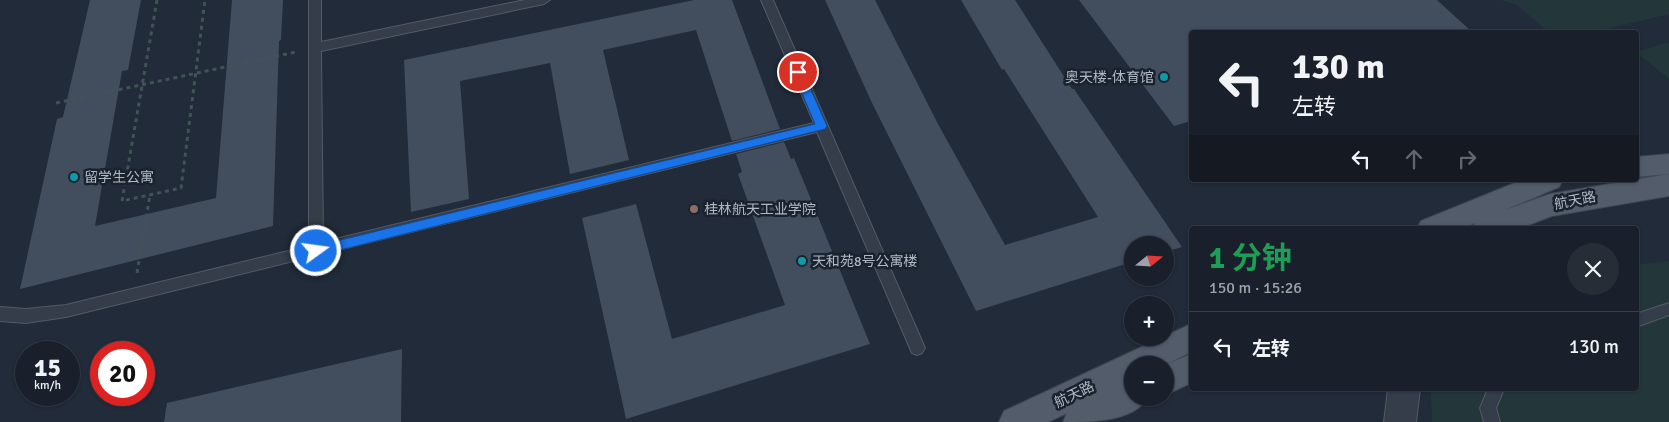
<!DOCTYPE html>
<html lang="zh">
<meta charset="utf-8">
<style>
body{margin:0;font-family:Signika,"Noto Sans SC",sans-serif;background:#262d37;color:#f1f3f6;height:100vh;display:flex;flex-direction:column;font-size:19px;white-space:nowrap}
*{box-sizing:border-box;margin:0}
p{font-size:16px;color:#9fa3a9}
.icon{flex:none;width:28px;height:28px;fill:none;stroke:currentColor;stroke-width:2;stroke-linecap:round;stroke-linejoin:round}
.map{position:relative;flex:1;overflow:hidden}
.sheet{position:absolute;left:1189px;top:226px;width:450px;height:165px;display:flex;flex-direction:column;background:#19202b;border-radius:5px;box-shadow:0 1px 4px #0004,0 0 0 1px #373e47}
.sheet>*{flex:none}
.hud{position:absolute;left:1189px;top:30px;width:450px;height:152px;border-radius:5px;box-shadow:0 1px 4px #0004,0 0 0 1px #373e47;background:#19202b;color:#f1f3f6;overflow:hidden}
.needle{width:32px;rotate:72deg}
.controls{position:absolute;left:1124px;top:236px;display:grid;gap:10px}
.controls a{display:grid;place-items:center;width:50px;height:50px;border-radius:50%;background:#19202b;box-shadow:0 1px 4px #0004,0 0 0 1px #373e47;font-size:25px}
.speed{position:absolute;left:15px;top:341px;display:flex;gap:10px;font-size:25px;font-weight:700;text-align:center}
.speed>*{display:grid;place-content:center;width:65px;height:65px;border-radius:50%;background:#19202b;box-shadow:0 1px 4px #0004,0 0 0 1px #373e47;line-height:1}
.speed small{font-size:12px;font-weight:400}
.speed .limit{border:8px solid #d22;background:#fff;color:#111}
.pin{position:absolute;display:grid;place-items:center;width:42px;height:42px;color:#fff;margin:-21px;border:2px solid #fff;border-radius:50%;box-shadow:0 1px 5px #0007}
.me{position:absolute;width:55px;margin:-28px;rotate:76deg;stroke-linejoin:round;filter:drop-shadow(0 0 4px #0008)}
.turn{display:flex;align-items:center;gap:18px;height:105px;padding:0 20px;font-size:22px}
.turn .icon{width:65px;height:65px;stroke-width:2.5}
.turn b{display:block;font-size:35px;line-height:42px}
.lanes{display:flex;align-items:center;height:48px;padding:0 20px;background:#0003;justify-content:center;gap:25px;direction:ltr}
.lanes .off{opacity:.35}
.round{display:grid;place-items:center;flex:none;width:52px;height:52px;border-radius:26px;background:#262d37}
.head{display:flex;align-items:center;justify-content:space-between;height:85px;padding:0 20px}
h1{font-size:30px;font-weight:700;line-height:38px;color:#1e9e55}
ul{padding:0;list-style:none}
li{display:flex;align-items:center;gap:15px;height:70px;padding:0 20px;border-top:1px solid #373e47}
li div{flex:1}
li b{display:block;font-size:19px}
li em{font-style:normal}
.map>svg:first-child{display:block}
</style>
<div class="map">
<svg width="1669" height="422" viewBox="0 0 1669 422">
<rect width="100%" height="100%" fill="#212b39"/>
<path fill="#23373a" d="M1500,0H1669V14L1595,32H1548L1517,5Z
M1669,42V79L1636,52Z
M1669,261V422H1432L1431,389H1636V265Z"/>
<path fill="#424e5e" d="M90,0H141L128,70L122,71L95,226L216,198L232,0H283L281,40L279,41L273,226L20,289L57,119L63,117Z
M694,0H732L780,129L732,141L696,30L603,50L629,160L570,174L550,63L460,81L469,199L411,212L404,60Z
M825,0H875L938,124L1005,245L1098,217L1004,69L1002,70L961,0H1015L1072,89H1074L1182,247L1165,252V245H1132V262L976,311L873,105Z
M1079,0H1437L1472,32H1191V121L1174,126Z
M784,142L791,159L794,158L870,344L626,419L582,218L636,204L672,339L785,305L738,174L742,172L736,154Z
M402,349L401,422H164L167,403Z"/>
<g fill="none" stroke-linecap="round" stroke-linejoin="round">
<defs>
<path id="service" d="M309,0H321V42L525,0H550L544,4L321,51L323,242L814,123L761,0H773L925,348L922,353L917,355L912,353L817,132L66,317L26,323L0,321V307L26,309L66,305L309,246Z
M1669,303V315L1636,327V314Z
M1488,389H1504L1496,408L1500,422H1484L1480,408Z"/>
<path id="minor" d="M1388,389H1420L1416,422H1384Z"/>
<path id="primary" d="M1669,154V174L1636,177V157Z
M1669,174V196L1552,216L1518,229H1472L1475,223L1461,229H1417L1421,221L1522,180H1563L1559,187L1505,210L1550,194Z
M1191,324V352L1165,365H1132V398H1147C1134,422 1089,422 1063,422L1067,413L1048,422H999L1004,411Z
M1191,354V383L1165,395V365Z"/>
</defs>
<use href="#service" stroke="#525b67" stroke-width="2"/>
<use href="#minor" stroke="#525b67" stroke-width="2"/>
<use href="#primary" stroke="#3e4653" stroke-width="2"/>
<path stroke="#405457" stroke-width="3" stroke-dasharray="4 4" stroke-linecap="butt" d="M157,0L122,201L181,188L205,0
M56,103L296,52
M137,273L150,195"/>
<use href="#service" fill="#343d49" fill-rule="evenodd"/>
<use href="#minor" fill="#343d49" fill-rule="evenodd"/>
<use href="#primary" fill="#525c6a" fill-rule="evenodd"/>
</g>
<path fill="#1a73e8" stroke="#114b97" d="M798,69L803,72L827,126L825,129L316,256L310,251L316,246L815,124L793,72Z"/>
<g fill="#0f9aa8" stroke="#1a222e" stroke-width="2">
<circle cx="1164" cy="77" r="5"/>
<circle cx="74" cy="177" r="5"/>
<circle cx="802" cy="261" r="5"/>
</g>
<circle fill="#8d6e63" stroke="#1a222e" stroke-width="2" cx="694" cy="209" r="5"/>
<g text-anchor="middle" stroke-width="5" stroke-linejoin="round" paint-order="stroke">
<g font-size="14" fill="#afb8c6" stroke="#1a222e" text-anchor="start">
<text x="1154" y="82" text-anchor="end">奥天楼-体育馆</text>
<text x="84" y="182">留学生公寓</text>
<text x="704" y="214">桂林航天工业学院</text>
<text x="812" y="266">天和苑8号公寓楼</text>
</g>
<g font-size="14" fill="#afb8c6" stroke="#1a222e">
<text transform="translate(1575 200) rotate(-11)" y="5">航天路</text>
<text transform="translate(1074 394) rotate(-26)" y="5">航天路</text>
</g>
</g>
</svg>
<div class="controls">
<a><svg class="needle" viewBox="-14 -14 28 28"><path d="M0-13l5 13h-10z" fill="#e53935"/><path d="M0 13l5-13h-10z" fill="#9fa3a9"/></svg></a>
<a>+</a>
<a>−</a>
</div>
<div class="speed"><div>15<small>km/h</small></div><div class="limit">20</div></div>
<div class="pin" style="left:798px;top:72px;background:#d93025"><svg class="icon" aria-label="arrive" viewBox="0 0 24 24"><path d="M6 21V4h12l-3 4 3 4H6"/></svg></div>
<svg class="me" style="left:316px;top:251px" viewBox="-20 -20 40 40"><circle r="17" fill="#1a73e8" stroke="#fff" stroke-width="3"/><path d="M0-11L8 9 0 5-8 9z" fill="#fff"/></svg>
<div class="hud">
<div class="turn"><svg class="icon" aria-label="left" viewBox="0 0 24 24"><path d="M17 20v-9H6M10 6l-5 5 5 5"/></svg><div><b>130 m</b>左转</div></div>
<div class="lanes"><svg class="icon" aria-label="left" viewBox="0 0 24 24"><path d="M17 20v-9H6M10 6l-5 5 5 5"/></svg><svg class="icon off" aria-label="ahead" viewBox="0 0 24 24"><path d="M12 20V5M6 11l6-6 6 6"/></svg><svg class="icon off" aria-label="right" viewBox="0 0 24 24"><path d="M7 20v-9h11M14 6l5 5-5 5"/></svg></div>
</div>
<section class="sheet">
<div class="head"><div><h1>1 分钟</h1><p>150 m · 15:26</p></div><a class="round"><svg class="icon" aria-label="close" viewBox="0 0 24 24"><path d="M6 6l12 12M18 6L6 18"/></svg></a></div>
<ul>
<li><svg class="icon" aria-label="left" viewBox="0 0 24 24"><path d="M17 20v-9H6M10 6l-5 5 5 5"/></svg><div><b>左转</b></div><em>130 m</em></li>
</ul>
</section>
</div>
